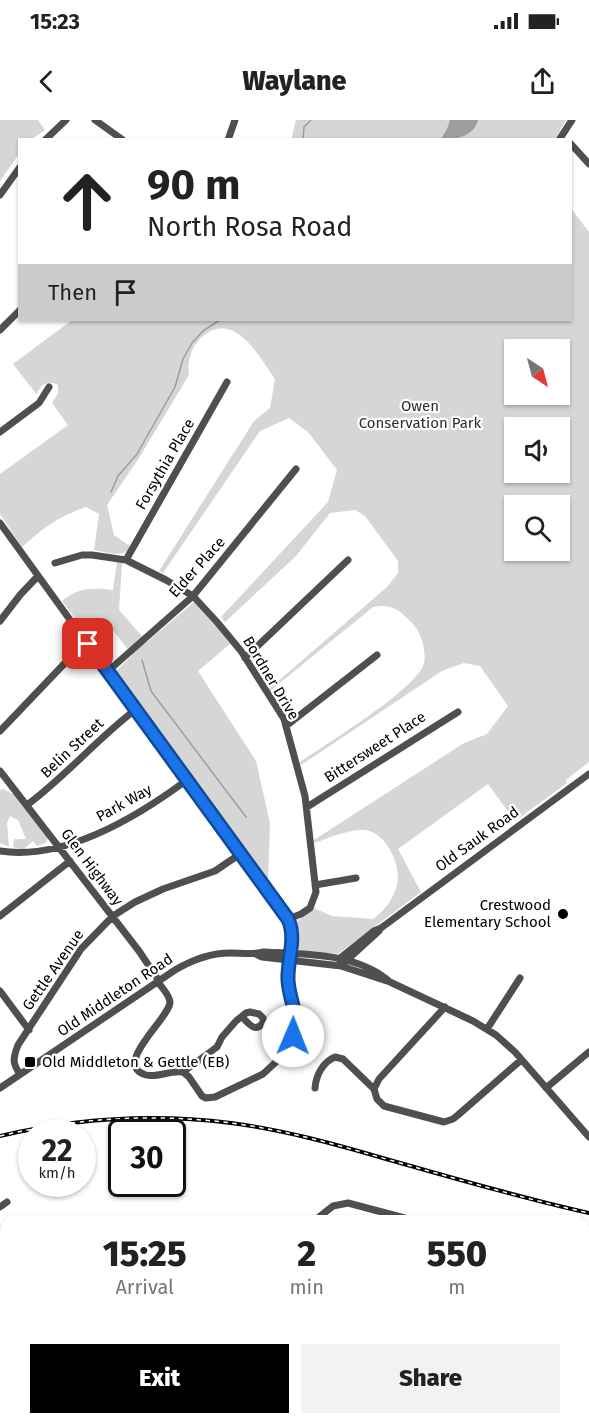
<!DOCTYPE html>
<style>
body{margin:0;font-family:"Fira Sans",sans-serif;background:#f2f2f2;color:#222;height:100vh;display:flex;flex-direction:column;font-size:22px;white-space:nowrap}
*{box-sizing:border-box;margin:0}
p{font-size:20px;color:#767676}
.icon{flex:none;width:33px;height:33px;fill:none;stroke:currentColor;stroke-width:2;stroke-linecap:round;stroke-linejoin:round}
.map{position:relative;flex:1;overflow:hidden}
.sheet{position:absolute;left:0px;top:1095px;width:590px;height:210px;display:flex;flex-direction:column;background:#fff;border-radius:18px 18px 0 0;box-shadow:0 2px 4px #0004}
.sheet>*{flex:none}
.guide{position:absolute;left:18px;top:18px;width:554px;height:183px;border-radius:0px;box-shadow:0 2px 4px #0004;background:#fff;color:#222;overflow:hidden}
.needle{width:39px;rotate:144deg}
.tools{position:absolute;left:504px;top:219px;display:grid;gap:12px}
.tools a{display:grid;place-items:center;width:66px;height:66px;border-radius:0px;background:#fff;box-shadow:0 2px 4px #0004;font-size:30px}
.speed{position:absolute;left:18px;top:999px;display:flex;gap:12px;font-size:30px;font-weight:700;text-align:center}
.speed>*{display:grid;place-content:center;width:78px;height:78px;border-radius:50%;background:#fff;box-shadow:0 2px 4px #0004;line-height:1}
.speed small{font-size:15px;font-weight:400}
.speed .limit{border:3px solid #111;border-radius:9px;background:#fff;color:#111}
.pin{position:absolute;display:grid;place-items:center;width:51px;height:51px;color:#fff;margin:-26px;border-radius:12px;box-shadow:0 3px 9px #0006}
.me{position:absolute;width:66px;margin:-33px;rotate:1deg;stroke-linejoin:round;filter:drop-shadow(0 0 4px #0008)}
.turn{display:flex;align-items:center;gap:21px;height:126px;padding:0 30px;font-size:27px}
.turn .icon{width:78px;height:78px;stroke-width:2.5}
.turn b{display:block;font-size:42px;line-height:51px}
.then{display:flex;align-items:center;height:57px;padding:0 30px;background:#0003;gap:12px;font-size:22px}
.eta{display:flex;justify-content:space-evenly;align-items:center;height:102px;text-align:center}
.eta b{font-size:36px;font-weight:800;line-height:42px}
.primary-button{display:flex;gap:12px;margin-top:auto;padding:12px 30px}
.primary-button a{flex:1;height:69px;border-radius:0px;background:#000;color:#fff;font-size:24px;font-weight:800;line-height:69px;text-align:center}
.primary-button a+a{background:#f2f2f2;color:#222}
.status{display:flex;justify-content:space-between;align-items:center;height:42px;padding:0 30px;background:#fff;direction:ltr}
.status svg{height:16px;fill:currentColor}
header{display:flex;justify-content:space-between;align-items:center;height:78px;padding:0 30px;background:#fff;font-size:27px;font-weight:800}
.map>svg:first-child{display:block}
</style>
<div class="status"><b>15:23</b><svg viewBox="0 0 49 12"><path d="M0 12V9h3v3zM5 12V6h3v6zM10 12V3h3v9zM15 12V0h3v12zM26 1h20v11H26zM47 4h2v5h-2z"/></svg></div>
<header><svg class="icon" aria-label="back" viewBox="0 0 24 24"><path d="M15 5l-7 7 7 7"/></svg>Waylane<svg class="icon" aria-label="share" viewBox="0 0 24 24"><path d="M12 15V3M7 8l5-5 5 5M5 13v7h14v-7"/></svg></header>
<div class="map">
<svg width="589" height="1305" viewBox="0 0 589 1305">
<rect width="100%" height="100%" fill="#fff"/>
<path fill="#d6d6d6" fill-rule="evenodd" d="M0,0H38L45,10L32,19L20,20L19,34L0,61Z
M296,0H566L555,19L291,20Z
M570,87L589,112V642L566,660L567,663L515,701L488,664L398,729L421,772L338,834L300,830L297,826L296,802L314,788L332,796L373,799C384,791 393,780 397,765C402,746 386,711 364,710C348,709 329,718 314,723V720L464,623L487,614L508,586L480,546L464,543L442,551L301,645L300,642C325,625 414,570 423,546C428,534 421,511 412,503C399,490 392,483 373,487L270,571L269,569L387,467L398,453V441L365,396L355,390L330,393L296,436L225,502L221,497L328,382L337,350L308,312L289,298L260,311L163,453L159,451L254,301L270,288L275,259C258,235 232,186 199,220C190,230 187,243 189,255L139,338L107,385L114,415L131,427C122,439 107,432 94,430L99,394L86,387C57,397 45,407 22,427L0,394V354L68,305L52,283L58,273V265C48,260 40,264 37,275L13,244L72,200H570ZM514,230H560V274H514ZM514,308H560V352H514ZM514,386H560V430H514Z
M117,442L122,443L119,490L147,522L194,482L211,499L230,524L198,551L256,641L270,703L268,761L114,553L132,535L106,501L89,517L62,481C79,467 92,468 113,470Z
M3,669L15,675L48,718L46,723L37,726L33,721L23,730L13,727L14,719H26L18,700L10,696L7,703L9,727L0,723V670Z"/>
<path fill="#9d9d9d" d="M450,0H478C473,17 456,20 441,19L447,9Z"/>
<g fill="none" stroke-linecap="round" stroke-linejoin="round">
<path stroke="#9d9d9d" stroke-width="1.5" d="M303,20L304,7L311,0
M111,372L118,356L137,334L175,267L183,239L192,223L203,211L220,200
M142,540L151,571L246,697"/>
<path stroke="#4f4f4f" stroke-width="7" d="M95,0L123,20
M45,20L66,0
M228,20L235,0
M559,20L572,0
M570,23L589,44
M0,75L20,47
M0,210L20,190
M0,312L39,283L49,267
M0,403L290,804L291,826L288,860L297,902L290,922L277,941L263,954L215,977L206,978L202,976L189,957L183,952
M126,440L227,262
M55,443L82,435H92L126,440L166,460L193,476L217,502L241,531L284,599L305,676L316,772L310,788L301,794L288,799
M0,501L20,475L38,456
M245,538L348,440
M107,552L193,476L296,349
M286,606L377,535
M0,611L64,544L88,524
M0,651L139,831L159,861
M27,685C66,656 97,619 135,590
M307,687L458,592
M0,731C64,741 137,697 187,660
M315,765L356,758
M0,796L70,741
M256,834L262,837L341,846L390,862L473,901L496,915L515,932L589,1017
M339,839L374,811L381,808L589,654
M345,842L379,811
M158,862C162,868 169,874 170,882C170,898 111,945 146,955C157,958 171,950 183,952
M0,871L29,910
M487,909L520,858
M183,952L217,927L222,917L236,901L246,893L250,892L259,894L263,898V903C255,913 249,904 242,897
M20,954C12,943 13,938 18,925L81,829L113,796L135,782L163,769L215,751L240,734
M0,968L175,850C192,840 210,833 230,833C241,833 252,835 264,832C305,834 358,833 390,862
M315,968C316,955 323,942 335,937L343,939L374,969
M546,968L589,932
M374,969L377,979L384,986L444,1002L453,999L458,995L521,940
M374,969L379,959L445,887
M0,1087L7,1082
M314,1101L333,1086L348,1083L416,1101
M0,1142L6,1148
M584,1148L589,1149
M223,1299L227,1305
M324,1299L329,1305
M573,1299L574,1305
M164,1305L166,1299
M486,1305L489,1299"/>
<defs>
<path id="rail" d="M0,1016C76,998 153,993 231,1003C284,1010 335,1024 386,1039C454,1058 521,1078 589,1093"/>
</defs>
<use href="#rail" stroke="#000" stroke-width="4"/>
<use href="#rail" stroke="#fff" stroke-width="1.5" stroke-dasharray="4.5" stroke-linecap="butt"/>
</g>
<g fill="none" stroke-linecap="round" stroke-linejoin="round">
<defs>
<path id="route" d="M88,524L288,799C297,819 287,840 288,860C289,880 300,896 293,916"/>
</defs>
<use href="#route" stroke="#114b97" stroke-width="15"/>
<use href="#route" stroke="#1a73e8" stroke-width="10"/>
</g>
<g fill="#000" stroke="#fff" stroke-width="2">
<circle cx="563" cy="794" r="6"/>
<rect x="24" y="936" width="12" height="12" rx="3"/>
</g>
<g text-anchor="middle" stroke-width="4.5" stroke-linejoin="round" paint-order="stroke">
<g font-size="15" fill="#2d2d2d" stroke="#fff">
<text x="420" y="291">Owen<tspan x="420" dy="17">Conservation Park</tspan></text>
</g>
<g font-size="15" fill="#000" stroke="#fff">
<text transform="translate(165 344) rotate(-60)" y="5">Forsythia Place</text>
<text transform="translate(197 447) rotate(-48)" y="5">Elder Place</text>
<text transform="translate(271 558) rotate(59)" y="5">Bordner Drive</text>
<text transform="translate(375 627) rotate(-33)" y="5">Bittersweet Place</text>
<text transform="translate(72 628) rotate(-43)" y="5">Belin Street</text>
<text transform="translate(124 683) rotate(-29)" y="5">Park Way</text>
<text transform="translate(477 719) rotate(-36)" y="5">Old Sauk Road</text>
<text transform="translate(92 747) rotate(53)" y="5">Glen Highway</text>
<text transform="translate(53 850) rotate(-55)" y="5">Gettle Avenue</text>
<text transform="translate(115 875) rotate(-34)" y="5">Old Middleton Road</text>
</g>
<g font-size="15" fill="#000" stroke="#fff" text-anchor="end">
<text x="551" y="790">Crestwood<tspan x="551" dy="17">Elementary School</tspan></text>
<text x="42" y="947" text-anchor="start">Old Middleton &amp; Gettle (EB)</text>
</g>
</g>
</svg>
<div class="tools">
<a><svg class="needle" viewBox="-14 -14 28 28"><path d="M0-13l5 13h-10z" fill="#e53935"/><path d="M0 13l5-13h-10z" fill="#767676"/></svg></a>
<a><svg class="icon" aria-label="sound" viewBox="0 0 24 24"><path d="M4 9h4l5-4v14l-5-4H4zM17 9q2 3 0 6"/></svg></a>
<a><svg class="icon" aria-label="search" viewBox="0 0 24 24"><circle cx="10" cy="10" r="6"/><path d="M15 15l6 6"/></svg></a>
</div>
<div class="speed"><div>22<small>km/h</small></div><div class="limit">30</div></div>
<div class="pin" style="left:88px;top:524px;background:#d93025"><svg class="icon" aria-label="arrive" viewBox="0 0 24 24"><path d="M6 21V4h12l-3 4 3 4H6"/></svg></div>
<svg class="me" style="left:293px;top:916px" viewBox="-20 -20 40 40"><circle r="19" fill="#fff"/><path d="M0-13L10 11 0 6-10 11z" fill="#1a73e8"/></svg>
<div class="guide">
<div class="turn"><svg class="icon" aria-label="ahead" viewBox="0 0 24 24"><path d="M12 20V5M6 11l6-6 6 6"/></svg><div><b>90 m</b>North Rosa Road</div></div>
<div class="then">Then<svg class="icon" aria-label="arrive" viewBox="0 0 24 24"><path d="M6 21V4h12l-3 4 3 4H6"/></svg></div>
</div>
<section class="sheet">
<div class="eta">
<div><b>15:25</b><p>Arrival</p></div>
<div><b>2</b><p>min</p></div>
<div><b>550</b><p>m</p></div>
</div>
<div class="primary-button"><a>Exit</a><a>Share</a></div>
</section>
</div>
